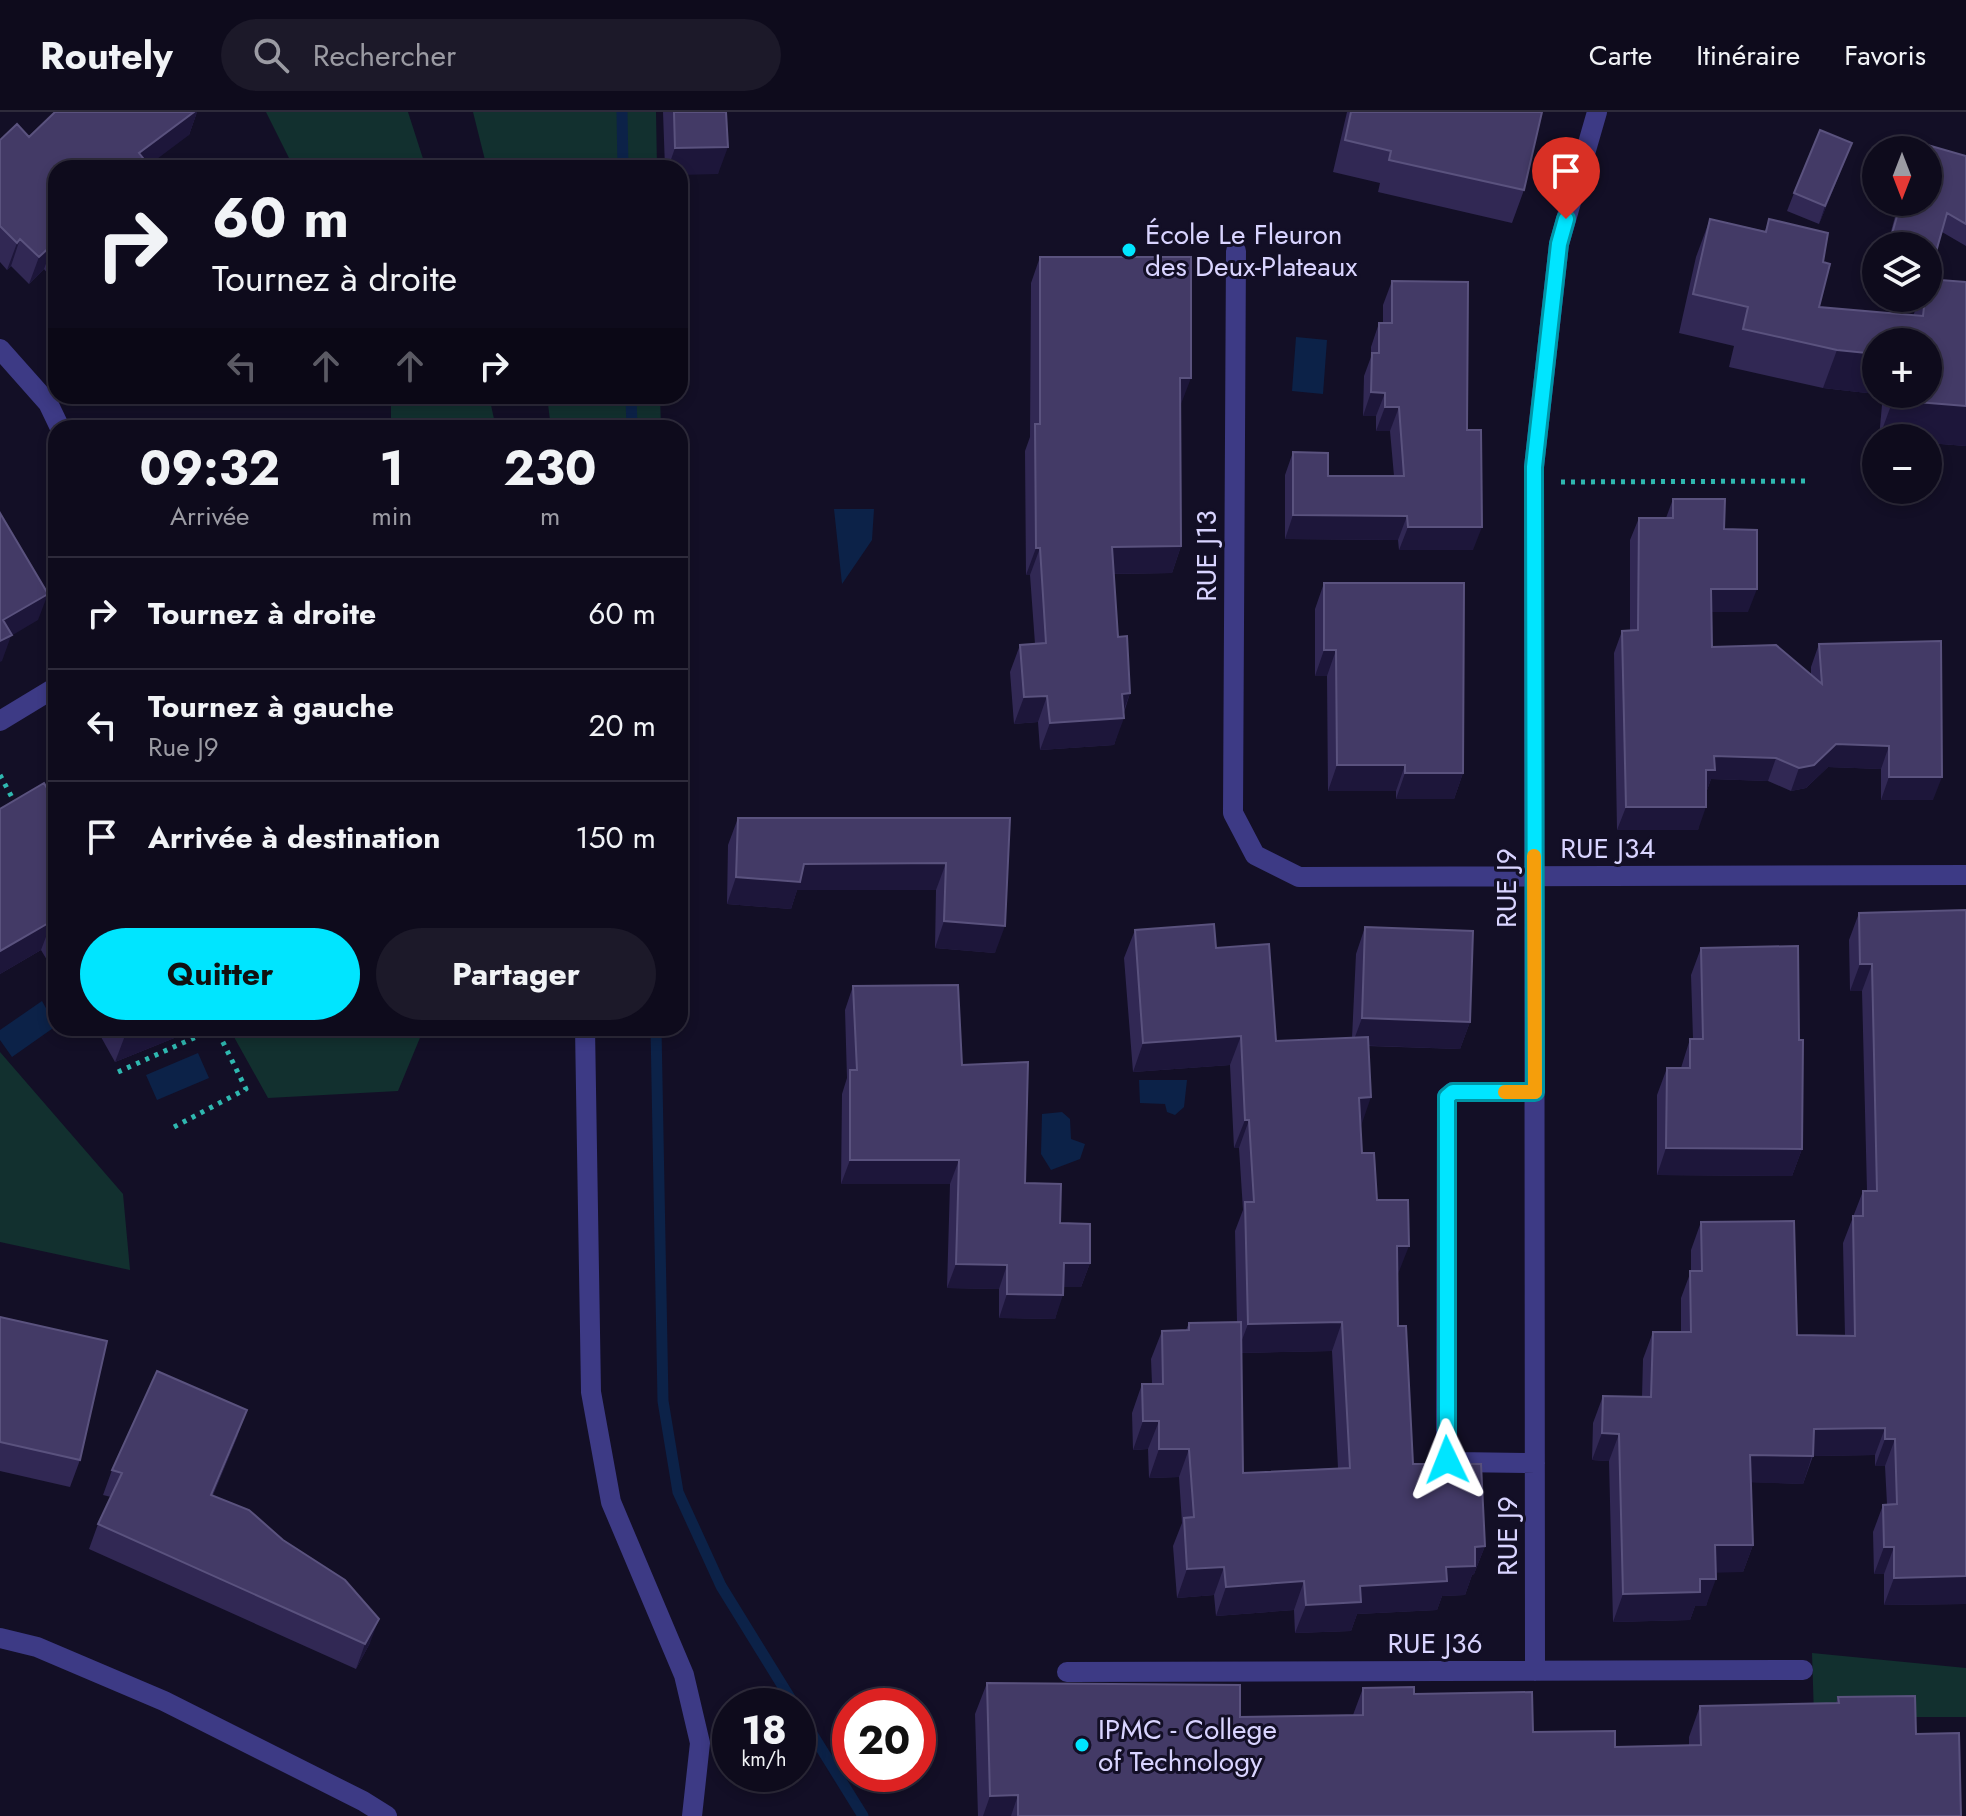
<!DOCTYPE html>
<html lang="fr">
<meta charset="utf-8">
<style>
body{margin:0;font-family:Jost,sans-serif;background:#1c1929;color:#f1f3f6;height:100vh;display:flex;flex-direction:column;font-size:30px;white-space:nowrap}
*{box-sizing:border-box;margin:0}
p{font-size:26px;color:#9b9ba3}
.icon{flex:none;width:44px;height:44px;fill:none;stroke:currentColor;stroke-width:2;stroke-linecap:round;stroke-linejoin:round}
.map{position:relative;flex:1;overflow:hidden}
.panel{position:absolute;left:48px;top:308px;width:640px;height:616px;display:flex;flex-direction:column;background:#0e0b1c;border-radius:24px;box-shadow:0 4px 12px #0003,0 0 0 2px #2e2b3b}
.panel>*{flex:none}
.banner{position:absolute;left:48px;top:48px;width:640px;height:244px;border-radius:24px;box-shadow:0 4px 12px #0003,0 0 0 2px #2e2b3b;background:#0e0b1c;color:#f1f3f6;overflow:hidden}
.needle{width:52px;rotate:180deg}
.tools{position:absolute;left:1862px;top:24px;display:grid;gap:16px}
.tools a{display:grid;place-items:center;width:80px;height:80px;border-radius:50%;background:#0e0b1c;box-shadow:0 4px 12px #0003,0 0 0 2px #2e2b3b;font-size:40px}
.speed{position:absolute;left:712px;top:1576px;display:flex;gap:16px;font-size:40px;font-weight:700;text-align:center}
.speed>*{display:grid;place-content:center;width:104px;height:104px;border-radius:50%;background:#0e0b1c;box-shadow:0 4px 12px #0003,0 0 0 2px #2e2b3b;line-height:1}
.speed small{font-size:20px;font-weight:400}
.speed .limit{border:12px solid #d22;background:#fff;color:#111}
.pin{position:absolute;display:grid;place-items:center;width:68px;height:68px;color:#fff;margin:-82px -34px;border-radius:50% 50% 50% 0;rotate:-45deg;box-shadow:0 0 8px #0007}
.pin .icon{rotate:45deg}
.me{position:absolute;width:88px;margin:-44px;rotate:358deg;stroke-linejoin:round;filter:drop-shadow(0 0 6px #0008)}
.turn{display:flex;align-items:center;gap:28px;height:168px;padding:0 32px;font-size:36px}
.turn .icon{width:104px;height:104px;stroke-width:2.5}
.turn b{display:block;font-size:56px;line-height:68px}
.lanes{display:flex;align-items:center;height:76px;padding:0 32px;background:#0003;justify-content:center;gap:40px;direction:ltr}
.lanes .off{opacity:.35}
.eta{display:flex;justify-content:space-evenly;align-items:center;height:136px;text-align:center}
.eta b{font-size:48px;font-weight:700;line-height:56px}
.primary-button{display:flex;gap:16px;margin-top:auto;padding:16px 32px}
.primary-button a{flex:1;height:92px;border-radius:48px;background:#00e5ff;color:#111;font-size:32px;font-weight:700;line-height:92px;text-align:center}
.primary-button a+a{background:#1c1929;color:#f1f3f6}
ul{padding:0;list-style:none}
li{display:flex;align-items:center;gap:24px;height:112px;padding:0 32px;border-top:2px solid #2e2b3b}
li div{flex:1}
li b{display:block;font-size:30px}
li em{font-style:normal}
header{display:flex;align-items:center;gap:48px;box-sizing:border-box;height:112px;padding:0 40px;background:#0e0b1c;border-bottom:2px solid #2e2b3b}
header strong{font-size:38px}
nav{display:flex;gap:44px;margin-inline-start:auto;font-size:28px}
.search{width:560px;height:72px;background:#1c1929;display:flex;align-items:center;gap:20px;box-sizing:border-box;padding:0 28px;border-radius:44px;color:#9b9ba3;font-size:30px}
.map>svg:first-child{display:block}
</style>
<header>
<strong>Routely</strong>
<div class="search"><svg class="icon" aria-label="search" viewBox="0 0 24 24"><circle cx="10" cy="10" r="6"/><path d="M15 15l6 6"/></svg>Rechercher</div>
<nav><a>Carte</a><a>Itinéraire</a><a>Favoris</a></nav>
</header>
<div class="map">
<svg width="1966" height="1704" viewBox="0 0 1966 1704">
<rect width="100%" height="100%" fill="#130f26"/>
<path fill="#12302f" d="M266,0H408L426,56H294Z
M473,0H656L657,56H487Z
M391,284H489L496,316H391Z
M547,284H660L661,315L551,316Z
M229,916H424L398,979L268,986Z
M0,940L123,1082L130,1158L0,1130Z
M1812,1541L1966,1556V1605H1814Z"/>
<path fill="#0c2248" d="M1296,225L1327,228L1323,282L1292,279Z
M834,397H874L872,428L842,472Z
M42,889L56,914L12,945L0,928V918Z
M198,941L209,966L157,988L146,963Z
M1139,968H1187L1184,995L1175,1003L1167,1000L1165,992L1140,991Z
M1062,1000L1070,1007L1071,1027L1085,1032L1080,1047L1051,1058L1041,1042L1042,1002Z"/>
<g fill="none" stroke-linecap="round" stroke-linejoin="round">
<path stroke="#0c2248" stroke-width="11" d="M622,0L623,56
M631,284L632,316
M656,916L663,1289L678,1380L721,1474L795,1594
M798,1599L863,1704"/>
<path stroke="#2fb8b0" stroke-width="5" stroke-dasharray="4 6" stroke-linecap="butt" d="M1561,370L1808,369
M0,663L16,693
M118,960L216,916
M174,1015L246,977L216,916"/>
<path stroke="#3d3a85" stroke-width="20" d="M1236,139L1233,701L1255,743L1299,765L1966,763
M0,237L48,291L60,316
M0,609L56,575
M585,916L591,1280L611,1390L684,1563L700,1631L692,1704
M1535,980H1453L1447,985L1446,1340L1447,1348L1455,1350L1535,1351
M0,1526L37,1535L164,1589L363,1689L387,1704
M1535,1559L1534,355L1559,132L1597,0
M1067,1560L1803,1558"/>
</g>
<path fill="#312854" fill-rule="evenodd" d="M55,0H197L189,23L56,56V172L44,157L29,172L11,154L7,158L0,150V28L29,25Z
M663,0H726L718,62L680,56H665Z
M1347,0H1542L1524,78L1512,111L1378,80L1380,71L1333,60Z
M1917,30L1966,44V134L1942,120L1929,159L1928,158V134H1887L1899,90H1928V38H1914Z
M1852,31L1819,112L1787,99L1794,81Z
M1710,107L1765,119L1769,107L1823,150L1819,195L1913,204L1920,186H1928L1966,334L1928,331V326H1879L1883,282H1879H1928V230H1876V282L1823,276L1729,255L1734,234L1679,221L1696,145Z
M1040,145L1181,292H1180L1181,434L1172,461L1114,462L1118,525L1130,581L1114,633L1040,638L1038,610L1014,612L1010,560L1020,533L1035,532L1030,463H1026L1025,339L1030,325L1031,171Z
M1392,169L1467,318L1473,438H1399L1398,428L1285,427V363L1293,340L1328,364H1394L1390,319H1376V304H1363L1364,264L1371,245V235L1379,211H1383V193Z
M1673,387L1724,417L1748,500H1712V535L1811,563V555L1819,532L1933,688H1881V657L1828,655L1806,676L1791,679L1768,669L1711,667L1706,681L1698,718H1617L1614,541L1622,519L1630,518V428L1639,406H1666Z
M1324,471L1463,661L1454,687H1396V679H1328L1327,564H1315V497Z
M56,680V850L50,853L41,838L0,862V697L51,683Z
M738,706H1010L995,841L935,836L936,778H797L791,797L727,792L728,733Z
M1966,798V1492L1884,1493V1462H1874L1873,1420L1883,1393L1887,1392L1885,1354H1875V1343L1813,1344L1803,1372L1751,1370L1753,1433L1743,1460H1716L1706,1494H1695L1690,1508L1613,1510L1609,1349L1592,1348L1593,1311L1603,1284L1642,1285L1643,1247L1653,1220H1681V1186L1691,1159V1138L1701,1110L1797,1223L1845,1224L1843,1131L1863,1079H1867L1862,879H1850L1849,828L1859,801Z
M1365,815L1470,910L1460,937L1368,934L1360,1014L1362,1041L1398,1162V1214L1413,1352L1485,1434L1474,1462L1472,1463L1465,1483L1442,1484L1437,1498L1357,1502L1351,1519L1295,1521L1294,1498L1216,1504L1214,1483L1177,1486L1173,1434L1182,1411L1179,1365L1149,1366L1148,1337L1133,1338L1132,1301L1142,1272H1152L1151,1247L1162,1219L1186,1218L1189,1211L1237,1210L1235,1119L1243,1098L1239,1036H1234L1230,953L1133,960L1124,846L1135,818L1216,836L1276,929L1352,926L1356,842ZM1332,1239L1338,1356L1243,1361L1241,1241Z
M1701,836L1802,1037L1792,1064L1657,1063V983L1667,956H1681L1690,927H1693L1691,863Z
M853,874L962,953L1025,1071L1060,1111L1090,1151L1081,1175H1064L1055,1207L999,1206V1177L947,1176L950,1072H841L842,982L847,966L845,898Z
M96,916H199L115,950Z
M0,1205L80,1348L70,1375L0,1359Z
M238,1323L213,1383L370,1531L356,1557L89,1437L98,1412L111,1385L103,1383L112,1358Z
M987,1571L1240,1605L1353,1603L1363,1576L1414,1582L1533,1620L1615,1635L1689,1633V1625L1700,1594L1836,1591L1838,1585L1916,1622L1961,1704H978L975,1602Z"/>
<path fill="#1d163a" d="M194,0H197L189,23L145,56L139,41Z
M1852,31L1845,49L1819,112L1825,94Z
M728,35L718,62L680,63V56H668L675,36Z
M20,127L11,154L7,158L17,131Z
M54,131L44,157L29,172L39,145Z
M1837,238L1876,242V282L1823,276Z
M1180,266H1191L1181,292H1170Z
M1371,280L1385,281L1376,304H1363Z
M1893,288L1966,294V334L1928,331V326H1879Z
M1385,295H1399L1390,319H1376Z
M1293,403L1407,404L1398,428L1285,427Z
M1408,415H1482L1473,438H1399Z
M1181,434L1172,461L1102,462L1112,435Z
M1036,436H1040L1030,463H1026Z
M1711,477H1757L1748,500H1703Z
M48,482L38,508L11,524L2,549L0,550V516L3,508Z
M1324,538H1336L1327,564H1315Z
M1130,581L1121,606H1124L1114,633L1040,638L1050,611L1122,582Z
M1047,584L1038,610L1014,612L1024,585Z
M1836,632L1889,634L1881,657L1828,655L1806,676L1791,679L1799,656Z
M1714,644L1776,646L1768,669L1711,667L1706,681V658Z
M1337,653H1405L1396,679H1328Z
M1405,661H1463L1454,687H1396Z
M1889,665H1942L1933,688H1881Z
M1626,695H1706L1698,718H1617Z
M946,751L936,778H797L791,797L727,792L736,765L804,752Z
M52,809L41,838L0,862V839Z
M944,809L1005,814L995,841L935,836Z
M56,836V850L50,853Z
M1860,852H1872L1862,879H1850Z
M1362,906L1470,910L1460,937L1352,933Z
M138,916H199L115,950L126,921Z
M1241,924L1230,953L1133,960L1143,931Z
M1371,985L1361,1014L1359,986Z
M1245,1008H1249L1239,1036H1234Z
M1666,1036L1802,1037L1792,1064L1657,1063Z
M850,1048H959L950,1072H841Z
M1397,1134H1409L1398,1162H1387Z
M1064,1151H1090L1081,1175H1055Z
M956,1152L1007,1153L999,1177L947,1176Z
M1007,1182L1063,1183L1055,1207L999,1206Z
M1342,1210L1332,1239L1237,1241L1248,1212Z
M247,1298L238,1323L202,1407L211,1383Z
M1143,1309H1159L1148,1337L1133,1338Z
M1885,1316L1875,1343L1812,1344L1803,1372L1740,1370L1750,1343L1814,1317Z
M1602,1321L1619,1322L1609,1349L1592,1348Z
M1885,1327H1895L1885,1354H1875Z
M1159,1337H1189L1179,1365L1149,1366Z
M1715,1433H1753L1743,1460L1705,1461Z
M1485,1434L1474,1462L1472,1463L1465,1483L1442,1484L1437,1498L1357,1502L1351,1519L1295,1521L1306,1493L1475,1435Z
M1884,1435H1894L1884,1462H1874Z
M1224,1455L1214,1483L1177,1486L1187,1457Z
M1966,1464V1492L1884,1493L1894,1466Z
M1700,1467H1716L1706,1494H1695L1690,1508L1613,1510L1623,1482Z
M1304,1469L1294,1498L1216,1504L1226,1475Z
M379,1507L370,1531L356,1557L365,1532Z
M1018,1683L1011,1704H983L990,1684Z"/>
<path fill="#433a66" stroke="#5a527e" stroke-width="2" d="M55,0H194L139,41L151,56H56V133L54,131L39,145L20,127L17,131L0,114V28L17,12L29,25Z
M674,0H726L728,35L675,36Z
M1351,0H1542L1524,78L1389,48L1391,39L1345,28Z
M1820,18L1852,31L1825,94L1794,81Z
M1917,30L1966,44V112L1947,101L1936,140L1928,137V134H1920L1892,122L1901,90H1928V38H1915Z
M1710,107L1766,120L1769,107L1828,121L1823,150L1830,152L1819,195L1923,204L1925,186H1928V167L1966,170V294L1893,288V282H1928V230H1876V242L1837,238L1743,217L1748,195L1693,182Z
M1040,145H1191V266H1180L1181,434L1112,435L1118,525L1127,524L1130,581L1122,582L1124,606L1050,611L1047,584L1024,585L1020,533L1046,531L1040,436H1036L1035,312H1040Z
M1392,169L1468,170L1467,318H1481L1482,415H1408L1407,404L1293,403V340L1328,341V364H1404L1399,295H1385V281L1371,280L1372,241H1379V211H1392Z
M1673,387H1725L1724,417L1757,418V477H1711L1712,535L1776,533L1822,572L1819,532L1941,529L1942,665H1889V634L1836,632L1814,653L1799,656L1776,646L1714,644L1715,658H1706V695H1626L1622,519L1638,518L1639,406H1673Z
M0,401L48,482L3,508L12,523L0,529Z
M1324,471H1464L1463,661H1405V653H1337L1336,538H1324Z
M44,671L51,683L56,680V816L52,809L0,839V697Z
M738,706H1010L1005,814L944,809L946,751L804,752L800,770L736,765Z
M1966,798V1464L1894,1466V1435H1884L1883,1393L1897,1392L1895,1327H1885V1316L1814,1317L1813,1344L1750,1343L1753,1433H1715L1716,1467H1700V1480L1623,1482L1619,1322L1602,1321L1603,1284L1651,1285L1653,1220H1691L1690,1159H1702L1701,1110L1794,1109L1797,1223L1855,1224L1853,1104H1863V1079H1877L1872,852H1860L1859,801Z
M1214,812L1216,836L1269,832L1276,929L1368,925L1371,985L1359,986L1362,1041H1374L1377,1088H1408L1409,1134H1397L1398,1214H1406L1413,1352H1481L1485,1434L1475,1435V1454L1446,1455L1447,1469L1360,1474L1361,1490L1306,1493L1304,1469L1226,1475L1224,1455L1187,1457L1184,1406L1194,1405L1189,1337H1159V1309H1143L1142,1272H1163L1162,1219L1189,1218V1211L1241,1210L1243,1361L1350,1356L1342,1210L1248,1212L1245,1090H1254L1249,1008H1245L1241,924L1143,931L1135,818Z
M1365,815L1473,819L1470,910L1362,906Z
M1798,834L1799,928H1803L1802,1037L1666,1036L1667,956H1690V927H1703L1701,836Z
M958,873L962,953L1028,950L1025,1071L1061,1072L1060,1111L1090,1112V1151H1064L1063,1183L1007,1182V1153L956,1152L959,1048H850V958H857L853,874Z
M123,916H138L126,921Z
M0,1205L107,1229L80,1348L0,1330Z
M157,1259L247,1298L211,1383L249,1398L283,1428L345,1468L379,1507L365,1532L98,1412L122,1361L112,1358Z
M987,1571L1240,1573V1605L1363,1603V1576L1414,1575V1582L1532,1580L1533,1620L1615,1619V1635L1701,1633L1700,1594L1839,1591L1838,1585L1915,1584L1916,1622L1959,1621L1961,1704H1018V1683L990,1684Z"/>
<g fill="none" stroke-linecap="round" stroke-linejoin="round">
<defs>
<path id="route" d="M1447,1348V985L1453,980H1535L1534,355L1559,132L1566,107"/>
</defs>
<use href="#route" stroke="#0095a6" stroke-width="20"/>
<use href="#route" stroke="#00e5ff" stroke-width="14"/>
<path stroke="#f59e0b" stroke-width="14" d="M1505,980H1535L1534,744"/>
</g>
<g fill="#00e5ff" stroke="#130f26" stroke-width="3">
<circle cx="1129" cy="138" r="8"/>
<circle cx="1082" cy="1633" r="8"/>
</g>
<g text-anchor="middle" stroke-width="6" stroke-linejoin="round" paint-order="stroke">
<g font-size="28" fill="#d9d4ff" stroke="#130f26" text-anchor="start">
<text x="1145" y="132">École Le Fleuron<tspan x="1145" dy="32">des Deux-Plateaux</tspan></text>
<text x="1098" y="1627">IPMC - College<tspan x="1098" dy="32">of Technology</tspan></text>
</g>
<g font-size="28" fill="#d9d4ff" stroke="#130f26">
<text transform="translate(1206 444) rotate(-90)" y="10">RUE J13</text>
<text x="1608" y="746">RUE J34</text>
<text transform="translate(1506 776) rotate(-90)" y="10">RUE J9</text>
<text transform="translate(1507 1424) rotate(-90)" y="10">RUE J9</text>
<text x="1435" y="1541">RUE J36</text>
</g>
</g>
</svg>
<div class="tools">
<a><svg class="needle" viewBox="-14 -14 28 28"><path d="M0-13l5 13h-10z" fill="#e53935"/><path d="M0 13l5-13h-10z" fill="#9b9ba3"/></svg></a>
<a><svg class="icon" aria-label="layers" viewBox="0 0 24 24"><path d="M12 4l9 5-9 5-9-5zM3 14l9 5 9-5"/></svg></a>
<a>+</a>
<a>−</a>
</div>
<div class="speed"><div>18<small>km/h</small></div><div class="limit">20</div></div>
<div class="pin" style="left:1566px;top:107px;background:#d93025"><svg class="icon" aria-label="arrive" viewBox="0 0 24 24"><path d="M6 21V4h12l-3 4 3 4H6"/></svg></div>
<svg class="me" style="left:1447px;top:1348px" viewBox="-20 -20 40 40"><path d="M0-17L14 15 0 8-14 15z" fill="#00e5ff" stroke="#fff" stroke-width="4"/></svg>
<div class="banner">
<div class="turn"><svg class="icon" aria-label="right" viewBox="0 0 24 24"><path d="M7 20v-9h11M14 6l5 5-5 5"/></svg><div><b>60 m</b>Tournez à droite</div></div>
<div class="lanes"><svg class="icon off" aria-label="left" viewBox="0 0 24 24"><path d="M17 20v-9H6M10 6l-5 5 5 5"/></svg><svg class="icon off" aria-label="ahead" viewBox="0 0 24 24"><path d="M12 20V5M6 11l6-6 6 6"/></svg><svg class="icon off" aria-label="ahead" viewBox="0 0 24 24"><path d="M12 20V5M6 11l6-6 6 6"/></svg><svg class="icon" aria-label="right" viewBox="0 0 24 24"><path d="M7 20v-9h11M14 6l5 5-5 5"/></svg></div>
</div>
<section class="panel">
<div class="eta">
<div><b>09:32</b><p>Arrivée</p></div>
<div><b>1</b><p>min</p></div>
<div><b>230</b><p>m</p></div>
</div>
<ul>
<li><svg class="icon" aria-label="right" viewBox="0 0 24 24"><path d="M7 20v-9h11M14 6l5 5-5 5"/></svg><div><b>Tournez à droite</b></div><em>60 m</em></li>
<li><svg class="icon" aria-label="left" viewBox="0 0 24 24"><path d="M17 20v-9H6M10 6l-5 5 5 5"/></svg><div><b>Tournez à gauche</b><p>Rue J9</p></div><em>20 m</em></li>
<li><svg class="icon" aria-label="arrive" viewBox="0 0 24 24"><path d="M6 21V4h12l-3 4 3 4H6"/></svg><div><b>Arrivée à destination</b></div><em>150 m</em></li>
</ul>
<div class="primary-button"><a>Quitter</a><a>Partager</a></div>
</section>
</div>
